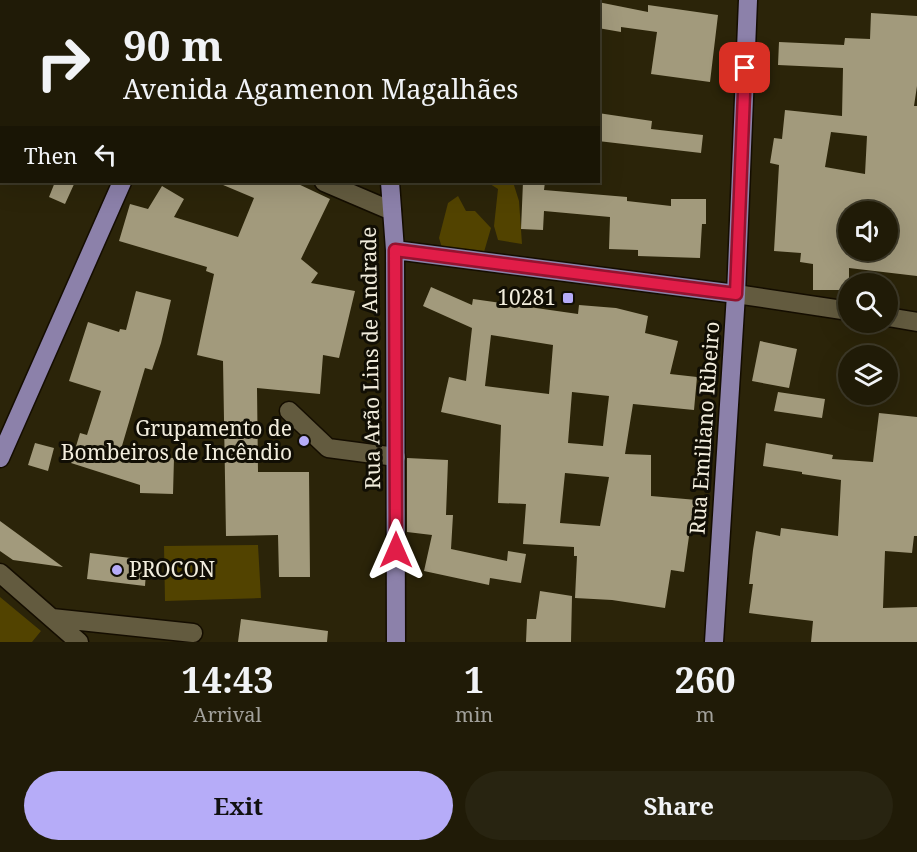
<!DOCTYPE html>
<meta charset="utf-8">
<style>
body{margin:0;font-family:"Noto Serif",serif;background:#282411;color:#f1f3f6;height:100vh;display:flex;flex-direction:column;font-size:22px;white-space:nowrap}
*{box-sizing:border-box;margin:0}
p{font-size:20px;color:#a2a19b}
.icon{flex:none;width:33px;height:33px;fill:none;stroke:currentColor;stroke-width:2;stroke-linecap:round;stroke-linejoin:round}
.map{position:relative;height:642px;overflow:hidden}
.sheet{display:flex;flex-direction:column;background:#201b07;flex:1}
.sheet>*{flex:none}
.hud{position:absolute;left:0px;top:0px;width:600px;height:183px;box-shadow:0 6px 24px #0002,0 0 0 2px #3d3928;background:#201b07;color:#f1f3f6;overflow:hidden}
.buttons{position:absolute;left:838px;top:201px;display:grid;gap:12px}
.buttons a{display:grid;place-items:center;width:60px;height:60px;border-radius:50%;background:#201b07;box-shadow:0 6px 24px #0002,0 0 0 2px #3d3928;font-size:30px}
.pin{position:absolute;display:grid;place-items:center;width:51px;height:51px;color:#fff;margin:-26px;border-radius:12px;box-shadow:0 3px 9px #0006}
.me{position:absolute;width:66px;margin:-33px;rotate:0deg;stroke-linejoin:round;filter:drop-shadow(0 0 4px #0008)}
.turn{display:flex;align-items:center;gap:21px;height:126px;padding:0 24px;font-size:27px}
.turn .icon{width:78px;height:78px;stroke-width:2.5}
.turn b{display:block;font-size:42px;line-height:51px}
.then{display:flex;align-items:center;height:57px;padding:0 24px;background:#0003;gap:12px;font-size:22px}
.eta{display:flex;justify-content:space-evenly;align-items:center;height:102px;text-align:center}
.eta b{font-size:36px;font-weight:700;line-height:42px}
.primary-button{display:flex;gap:12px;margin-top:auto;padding:12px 24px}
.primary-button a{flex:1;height:69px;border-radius:36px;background:#b6acf8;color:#111;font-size:24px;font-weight:700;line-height:69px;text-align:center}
.primary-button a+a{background:#282411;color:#f1f3f6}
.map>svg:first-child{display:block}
</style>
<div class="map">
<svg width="917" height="642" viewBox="0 0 917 642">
<rect width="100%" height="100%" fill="#2b2409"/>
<path fill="#524300" d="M487,182H513L519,201L522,244L498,240L494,226L498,189Z
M458,196L466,211H475L491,228L484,252L471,255L443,251L439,238L448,203Z
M258,545L261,598L165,601L164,546Z
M0,597L41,631L32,642H0Z"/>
<path fill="#a29a7c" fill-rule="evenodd" d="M598,2L648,12V5L718,15L710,82L651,74L657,32L621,27V32L598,28Z
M871,13L917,16V86L914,106H917V276L849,268V290H813V264L800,262L801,253L774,251L779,165L770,163L774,138L782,139L785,110L842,116L843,68L778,65L779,42L844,45L845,38L870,39ZM831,132L867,136L865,174L825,167ZM848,212H888V250H848Z
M598,113L652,121L651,129L703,135L701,153L598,141Z
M55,182H75L65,204L49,197Z
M216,182H294L330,199L301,259L318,273L311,283L355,291L339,358L323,355L320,394L257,388L258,472H309L310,577H279L278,535L226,536L223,361L197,355L214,274L206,271L207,267L119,241L130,204L148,209L162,186L184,199L174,217L238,237L254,198Z
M523,182H545L544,190L627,197V201L671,206V199H706V224H702L700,258L638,256V250L609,249L610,217L544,211L543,230L521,229Z
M431,287L472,305L473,299L578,314L579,305L616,308L648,316L645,333L678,341L670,374L697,377L694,410L633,404L625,454L651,455V496L697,500L695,523L691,522L684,572L671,570L665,608L612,600L575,598L577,556H574V547L523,544L526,504L498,503L501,425L441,412L449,377L466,381L472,328L423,306ZM491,335L553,345L549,394L485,386ZM572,392L609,396L603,446L568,443ZM565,473L609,477L600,526L560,523Z
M136,291L171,300L161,343L152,370L145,368L119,456L174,458L173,494L140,493V485L71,463L80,433L87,435L101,391L69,381L88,322L119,332L120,329L126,330Z
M760,341L797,349L789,388L752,381Z
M778,392L825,399L822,418L774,411Z
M879,413L917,417V536H914L912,553L885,551L883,608L917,607V642H811L813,621L749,613L753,584H749L753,550L756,531L780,536L781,528L838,536L841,480L802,474V472L763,466L766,443L833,455L832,459L873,462Z
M35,443L54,448L48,471L28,465Z
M407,458L448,460L446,515H453L451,549L507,561L508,551L526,554L521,583L490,578L489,585L424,571L432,535L407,532Z
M0,521L63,567L13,560L0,551Z
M90,553L147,560L145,586L87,579Z
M540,591L572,596L571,642H526L527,619H536Z
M241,619L328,631L327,642H238Z"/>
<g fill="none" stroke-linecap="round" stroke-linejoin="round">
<defs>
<path id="minor" d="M0,5L1,0
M0,104L2,105
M324,182L392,211
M736,294L849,311
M888,317L917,322
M289,411L328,448L396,457
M0,573L79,642
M52,618L193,633"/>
<path id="major" d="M377,0V2
M197,2V0
M390,182L395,250L396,642
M395,250L736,294
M0,458L122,182
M714,642L736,294L748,0"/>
</defs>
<use href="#minor" stroke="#140d00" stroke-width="21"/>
<use href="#major" stroke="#140d00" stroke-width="21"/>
<use href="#minor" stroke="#635b3f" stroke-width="18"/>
<use href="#major" stroke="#8c81aa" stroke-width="18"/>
</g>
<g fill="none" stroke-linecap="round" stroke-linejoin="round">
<defs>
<path id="route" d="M396,550L395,250L736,294L745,68"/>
</defs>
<use href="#route" stroke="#92132f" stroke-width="15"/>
<use href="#route" stroke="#e11d48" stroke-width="10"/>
</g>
<g fill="#b6acf8" stroke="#110e04" stroke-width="2">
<rect x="562" y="292" width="12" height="12" rx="3"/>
<circle cx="304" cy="441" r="6"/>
<circle cx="117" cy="570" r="6"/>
</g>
<g text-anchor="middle" stroke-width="6" stroke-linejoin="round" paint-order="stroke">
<g font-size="21" fill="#f2eddd" stroke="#110e04" text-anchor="end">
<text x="556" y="305">10281</text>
<text x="292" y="436">Grupamento de<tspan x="292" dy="24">Bombeiros de Incêndio</tspan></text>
<text x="129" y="577" text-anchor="start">PROCON</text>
</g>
<g font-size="21" fill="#f2eddd" stroke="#110e04">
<text transform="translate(371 358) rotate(-91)" y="7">Rua Arão Lins de Andrade</text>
<text transform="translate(705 428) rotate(-86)" y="7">Rua Emiliano Ribeiro</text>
</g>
</g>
</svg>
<div class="buttons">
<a><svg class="icon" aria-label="sound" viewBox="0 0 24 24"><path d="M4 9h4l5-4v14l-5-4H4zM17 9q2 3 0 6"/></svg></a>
<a><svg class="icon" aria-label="search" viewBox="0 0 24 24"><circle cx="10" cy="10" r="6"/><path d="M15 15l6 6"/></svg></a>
<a><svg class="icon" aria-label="layers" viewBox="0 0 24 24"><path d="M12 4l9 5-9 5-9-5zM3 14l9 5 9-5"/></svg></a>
</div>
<div class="pin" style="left:745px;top:68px;background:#d93025"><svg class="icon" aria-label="arrive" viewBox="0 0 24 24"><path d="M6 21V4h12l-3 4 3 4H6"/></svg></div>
<svg class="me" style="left:396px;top:550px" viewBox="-20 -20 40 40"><path d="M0-17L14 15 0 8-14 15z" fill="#e11d48" stroke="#fff" stroke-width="4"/></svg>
<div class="hud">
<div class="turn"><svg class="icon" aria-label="right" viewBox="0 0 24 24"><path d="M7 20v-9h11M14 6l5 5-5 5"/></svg><div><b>90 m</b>Avenida Agamenon Magalhães</div></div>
<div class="then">Then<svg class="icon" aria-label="left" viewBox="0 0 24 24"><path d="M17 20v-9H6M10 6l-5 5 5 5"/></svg></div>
</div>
</div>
<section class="sheet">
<div class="eta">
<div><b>14:43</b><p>Arrival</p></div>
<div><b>1</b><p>min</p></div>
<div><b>260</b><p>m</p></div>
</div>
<div class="primary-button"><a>Exit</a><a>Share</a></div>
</section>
